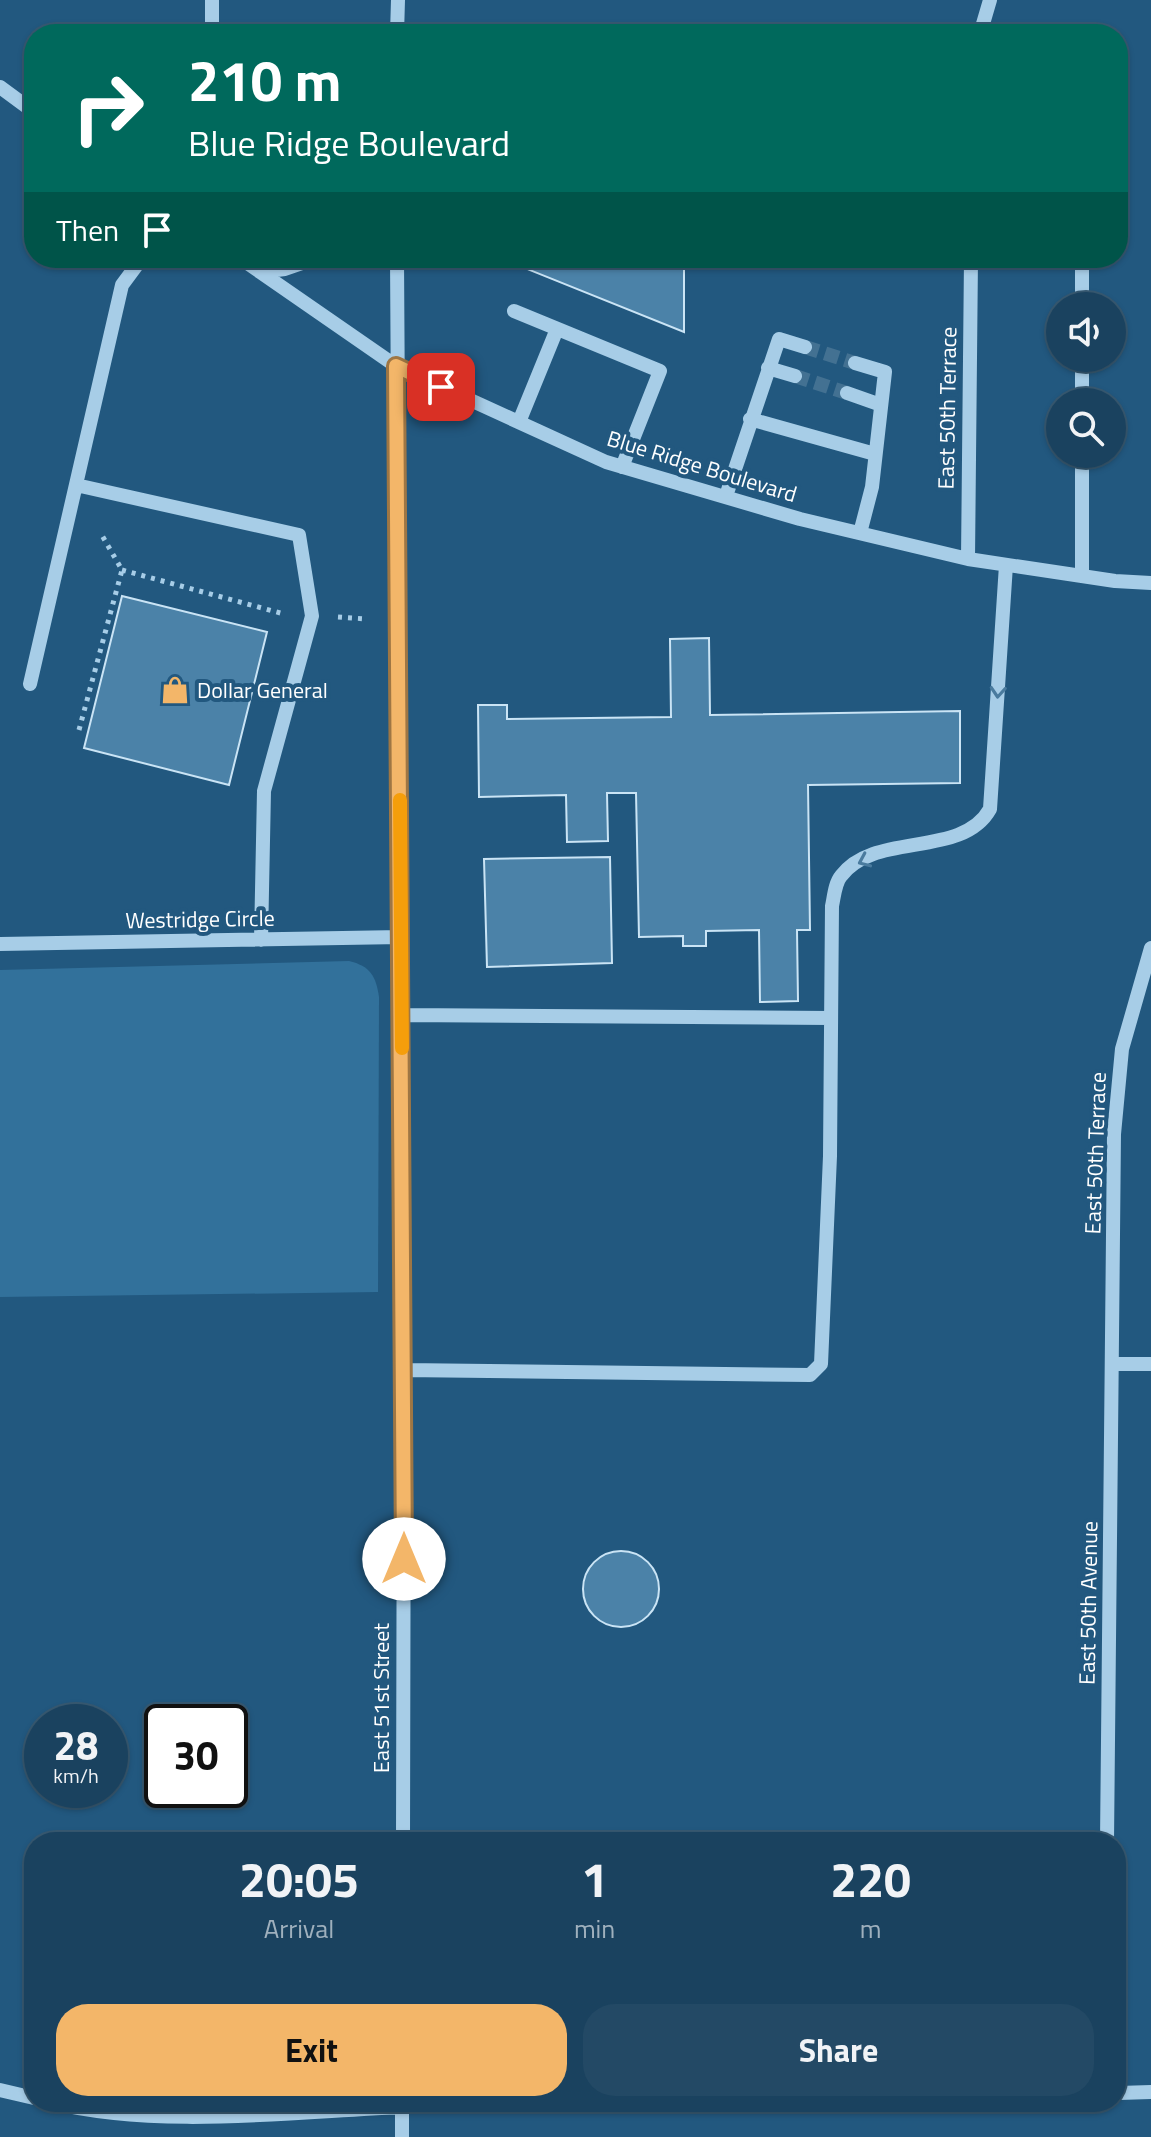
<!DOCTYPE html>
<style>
body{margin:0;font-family:"Titillium Web",sans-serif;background:#234965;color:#f1f3f6;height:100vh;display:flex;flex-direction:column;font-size:30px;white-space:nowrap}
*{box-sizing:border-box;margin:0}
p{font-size:26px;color:#9fb0bd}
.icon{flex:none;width:44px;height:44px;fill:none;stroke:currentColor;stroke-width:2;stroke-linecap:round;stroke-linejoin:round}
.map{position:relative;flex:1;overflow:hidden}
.drawer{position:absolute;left:24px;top:1832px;width:1102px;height:280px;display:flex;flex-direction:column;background:#1a425f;border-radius:32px;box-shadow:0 2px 6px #0004,0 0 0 2px #385b74}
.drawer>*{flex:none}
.guide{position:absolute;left:24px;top:24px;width:1104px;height:244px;border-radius:32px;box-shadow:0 2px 6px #0004,0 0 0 2px #385b74;background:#00695c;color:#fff;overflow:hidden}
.fabs{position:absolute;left:1046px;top:292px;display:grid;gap:16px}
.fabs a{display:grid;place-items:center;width:80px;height:80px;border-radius:50%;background:#1a425f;box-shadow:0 2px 6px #0004,0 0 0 2px #385b74;font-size:40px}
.speed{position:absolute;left:24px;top:1704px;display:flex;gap:16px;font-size:40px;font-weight:700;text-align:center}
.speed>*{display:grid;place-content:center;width:104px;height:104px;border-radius:50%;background:#1a425f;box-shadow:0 2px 6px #0004,0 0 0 2px #385b74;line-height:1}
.speed small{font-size:20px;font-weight:400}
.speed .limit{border:4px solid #111;border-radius:12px;background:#fff;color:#111}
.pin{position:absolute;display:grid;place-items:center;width:68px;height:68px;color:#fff;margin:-34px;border-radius:16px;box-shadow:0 4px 12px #0006}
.me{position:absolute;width:88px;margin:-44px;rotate:0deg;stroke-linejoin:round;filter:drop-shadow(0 0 6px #0008)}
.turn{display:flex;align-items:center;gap:28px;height:168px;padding:0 32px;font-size:36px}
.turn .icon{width:104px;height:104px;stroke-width:2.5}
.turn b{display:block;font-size:56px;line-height:68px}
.then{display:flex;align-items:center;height:76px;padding:0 32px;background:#0003;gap:16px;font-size:30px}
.eta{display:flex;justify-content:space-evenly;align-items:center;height:136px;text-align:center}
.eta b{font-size:48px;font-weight:700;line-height:56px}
.action{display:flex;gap:16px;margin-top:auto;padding:16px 32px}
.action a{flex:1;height:92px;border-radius:32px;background:#f3b669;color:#111;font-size:32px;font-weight:700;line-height:92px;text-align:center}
.action a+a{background:#234965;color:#f1f3f6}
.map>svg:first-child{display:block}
</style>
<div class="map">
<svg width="1151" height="2137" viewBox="0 0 1151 2137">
<rect width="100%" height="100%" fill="#22587f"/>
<path fill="#32719b" d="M349,961C370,966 376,976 379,997L378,1292L0,1297V970Z"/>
<path fill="#4b82a8" stroke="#cae4f5" stroke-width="2" d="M500,258H684V332Z
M122,596L267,632L229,785L84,748Z
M709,638L710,715L960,711V783L808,785L810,930H797L798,1001L760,1002L759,930L706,931V946H683V936L639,937L636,793H607L608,841L567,842L566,795L479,797L478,705H507V719L671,717L670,639Z
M610,857L612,963L487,967L484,859Z
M583 1589a38 38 0 1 1 76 0a38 38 0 1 1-76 0Z"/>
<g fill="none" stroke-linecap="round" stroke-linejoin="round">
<path stroke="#437192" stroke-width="14" stroke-dasharray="14 7" stroke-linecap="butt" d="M805,347L855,363
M795,376L847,393"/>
<path stroke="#a7cde7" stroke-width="5" stroke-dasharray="4 6" stroke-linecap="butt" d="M122,570L284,614
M338,617L367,619
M79,730L122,570L100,532"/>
<path stroke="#a7cde7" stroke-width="14" d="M212,34V0
M397,34L398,0
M980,34L990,0
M0,87L34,112
M240,258L396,366L606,462L800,519L968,559L1115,581L1151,583
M397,258L404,1370L403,1842
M260,272L285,269L317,258
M1082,306V258
M514,311L660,371L622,467
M855,363L885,372L872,487L860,533
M768,368L795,376
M847,393L881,405
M1082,402V358
M750,419L875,454
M519,422L557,329
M76,485L299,535L312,616L264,791L261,940
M726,496L779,339L805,347
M968,559L971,258
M1082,576V454
M30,684L122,285L142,258
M0,944L401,937
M402,1015L830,1018
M1112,1364H1151
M404,1370L810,1375L821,1364L830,1156L832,906C834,897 835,883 841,876C874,831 962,859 990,809L1006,565
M1107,1842L1114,1134L1122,1049L1151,948
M1116,2084L1119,2093L1151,2092
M0,2090L34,2098
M49,2102C158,2129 289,2112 402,2107
M402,2102V2137"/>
</g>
<defs><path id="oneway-chevron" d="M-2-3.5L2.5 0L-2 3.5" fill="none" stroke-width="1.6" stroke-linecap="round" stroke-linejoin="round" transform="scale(2)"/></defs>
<g stroke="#4a7b9e">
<use href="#oneway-chevron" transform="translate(998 692) rotate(94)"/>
<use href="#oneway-chevron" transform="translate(864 861) rotate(156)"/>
</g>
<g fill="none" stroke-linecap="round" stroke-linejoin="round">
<defs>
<path id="route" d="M404,1559L396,366L441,387"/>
</defs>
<use href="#route" stroke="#9e7644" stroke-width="20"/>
<use href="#route" stroke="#f3b669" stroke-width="14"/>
<path stroke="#f59e0b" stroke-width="14" d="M400,800L402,1048"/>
</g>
<defs>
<symbol id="shop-bare" viewBox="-9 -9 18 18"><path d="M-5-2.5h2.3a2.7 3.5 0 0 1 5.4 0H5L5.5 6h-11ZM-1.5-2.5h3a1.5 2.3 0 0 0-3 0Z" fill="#f3b669" stroke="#22587f" stroke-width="2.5" paint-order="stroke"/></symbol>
</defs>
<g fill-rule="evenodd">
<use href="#shop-bare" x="155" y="670" width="40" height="40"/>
</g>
<g text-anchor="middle" stroke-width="8" stroke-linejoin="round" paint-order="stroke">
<g font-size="22" fill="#fff" stroke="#22587f">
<text transform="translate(947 408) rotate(-89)" y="8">East 50th Terrace</text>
<text transform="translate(702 466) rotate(17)" y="8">Blue Ridge Boulevard</text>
<text transform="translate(200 919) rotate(-1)" y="8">Westridge Circle</text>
<text transform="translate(1095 1153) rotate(-88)" y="8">East 50th Terrace</text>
<text transform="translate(1088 1603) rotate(-89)" y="8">East 50th Avenue</text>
<text transform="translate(381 1698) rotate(-90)" y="8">East 51st Street</text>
</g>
<g font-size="22" fill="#fff" stroke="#22587f" text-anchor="start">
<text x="197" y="698">Dollar General</text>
</g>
</g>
</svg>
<div class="fabs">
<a><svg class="icon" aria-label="sound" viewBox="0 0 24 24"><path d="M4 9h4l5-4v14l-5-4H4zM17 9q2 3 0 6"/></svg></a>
<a><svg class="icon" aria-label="search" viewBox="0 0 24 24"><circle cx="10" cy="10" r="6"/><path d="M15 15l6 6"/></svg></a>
</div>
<div class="speed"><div>28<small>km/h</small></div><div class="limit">30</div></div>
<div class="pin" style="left:441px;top:387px;background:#d93025"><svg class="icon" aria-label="arrive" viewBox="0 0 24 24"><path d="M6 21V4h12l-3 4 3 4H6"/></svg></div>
<svg class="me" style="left:404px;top:1559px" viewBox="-20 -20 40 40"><circle r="19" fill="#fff"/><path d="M0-13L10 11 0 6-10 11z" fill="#f3b669"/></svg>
<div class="guide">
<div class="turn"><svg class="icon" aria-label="right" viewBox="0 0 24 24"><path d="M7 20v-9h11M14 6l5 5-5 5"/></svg><div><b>210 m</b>Blue Ridge Boulevard</div></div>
<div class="then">Then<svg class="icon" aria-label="arrive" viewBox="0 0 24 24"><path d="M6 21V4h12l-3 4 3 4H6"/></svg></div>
</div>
<section class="drawer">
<div class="eta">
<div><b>20:05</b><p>Arrival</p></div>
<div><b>1</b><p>min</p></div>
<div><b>220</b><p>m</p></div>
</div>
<div class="action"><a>Exit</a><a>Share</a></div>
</section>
</div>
